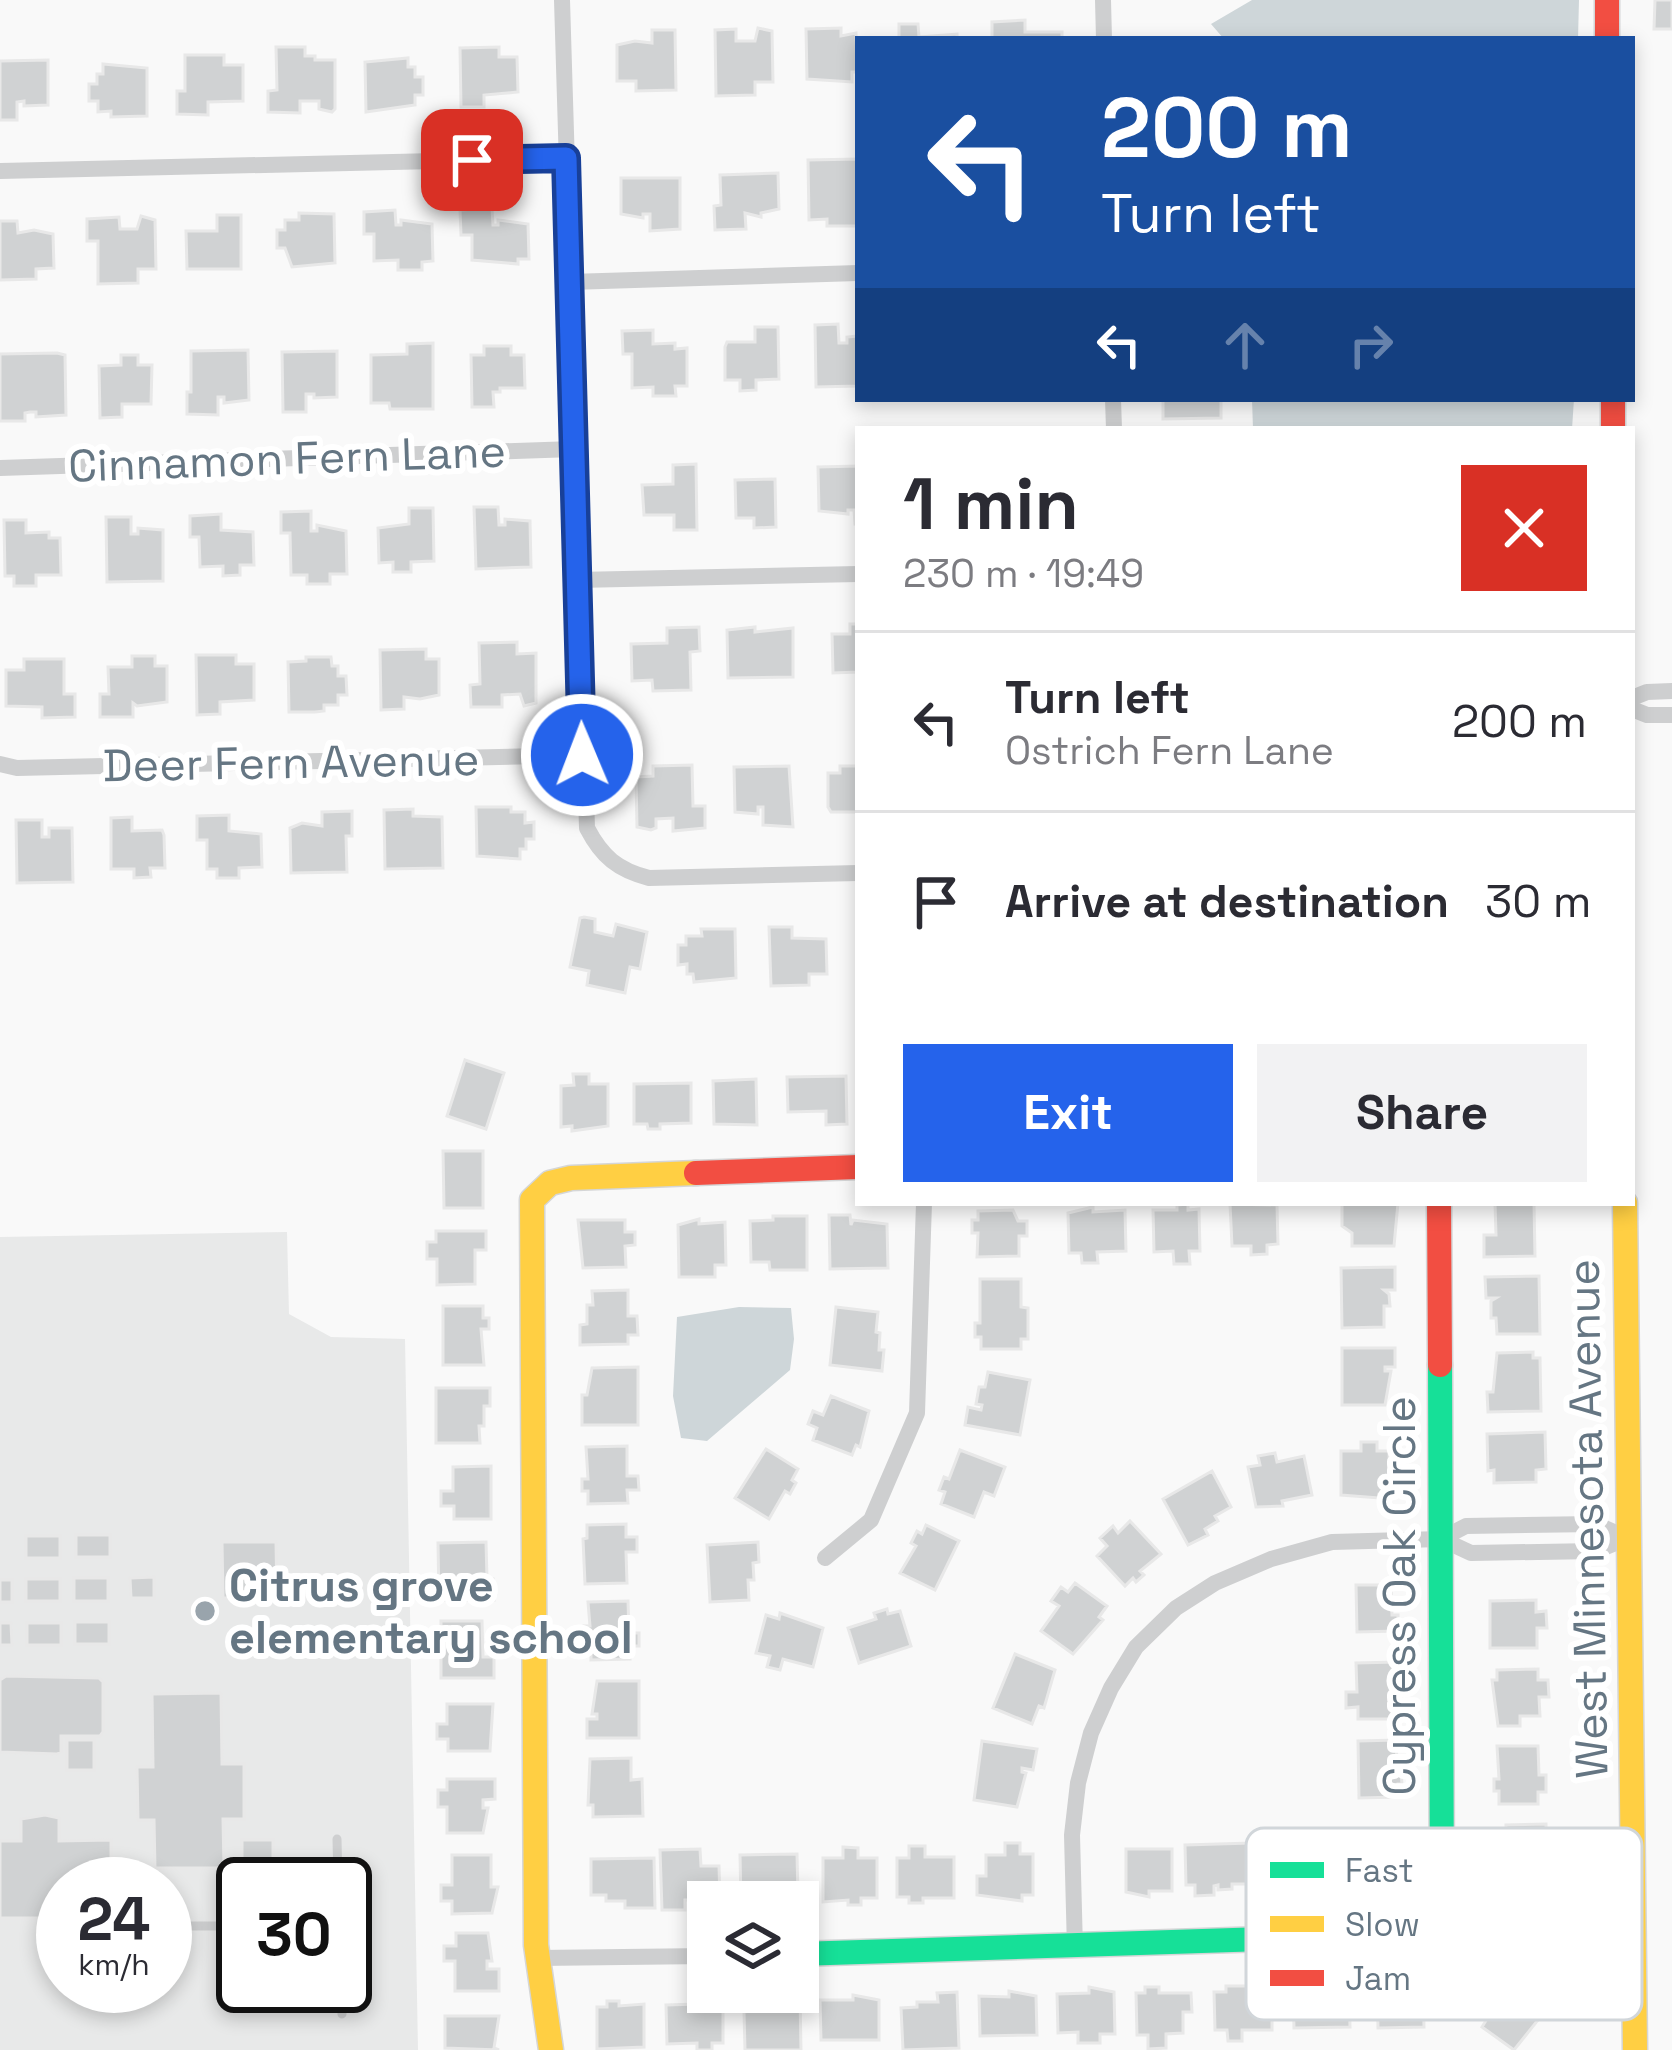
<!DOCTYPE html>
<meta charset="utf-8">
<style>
body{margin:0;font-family:"Space Grotesk",sans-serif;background:#f2f2f3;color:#2b2b33;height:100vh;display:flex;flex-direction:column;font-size:45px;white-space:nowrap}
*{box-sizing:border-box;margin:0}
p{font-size:39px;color:#7c7c81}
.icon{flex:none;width:66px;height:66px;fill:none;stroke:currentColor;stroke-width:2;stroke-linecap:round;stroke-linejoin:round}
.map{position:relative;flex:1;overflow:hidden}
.panel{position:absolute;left:855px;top:426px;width:780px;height:780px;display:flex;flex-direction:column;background:#fff;border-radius:0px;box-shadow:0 6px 18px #0003}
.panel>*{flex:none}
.banner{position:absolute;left:855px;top:36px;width:780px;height:366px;border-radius:0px;box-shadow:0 6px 18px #0003;background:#1a4fa0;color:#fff;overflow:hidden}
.tools{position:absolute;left:687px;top:1881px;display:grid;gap:24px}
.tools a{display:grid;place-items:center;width:132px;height:132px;border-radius:0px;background:#fff;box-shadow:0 6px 18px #0003;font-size:60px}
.speed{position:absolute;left:36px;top:1857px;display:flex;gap:24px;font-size:60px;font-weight:700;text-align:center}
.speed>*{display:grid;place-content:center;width:156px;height:156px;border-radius:50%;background:#fff;box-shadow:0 6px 18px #0003;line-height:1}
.speed small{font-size:30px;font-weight:400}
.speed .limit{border:6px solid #111;border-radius:18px;background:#fff;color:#111}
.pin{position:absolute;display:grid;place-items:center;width:102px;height:102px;color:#fff;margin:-51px;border-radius:24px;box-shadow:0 6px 18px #0006}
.me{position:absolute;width:132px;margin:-66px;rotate:359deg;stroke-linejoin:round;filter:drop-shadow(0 0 9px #0008)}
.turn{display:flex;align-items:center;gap:42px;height:252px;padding:0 48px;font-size:54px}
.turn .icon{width:156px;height:156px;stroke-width:2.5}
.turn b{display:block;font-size:84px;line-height:102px}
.lanes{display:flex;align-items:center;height:114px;padding:0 48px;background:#0003;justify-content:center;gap:60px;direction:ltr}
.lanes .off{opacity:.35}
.round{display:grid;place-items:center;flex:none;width:126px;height:126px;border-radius:0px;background:#f2f2f3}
.summary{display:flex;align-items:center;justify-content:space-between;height:204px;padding:0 48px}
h1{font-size:72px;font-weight:700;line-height:90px}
.button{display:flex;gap:24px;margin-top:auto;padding:24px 48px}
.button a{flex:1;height:138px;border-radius:0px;background:#2563eb;color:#fff;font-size:48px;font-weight:700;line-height:138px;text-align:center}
.button a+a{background:#f2f2f3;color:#2b2b33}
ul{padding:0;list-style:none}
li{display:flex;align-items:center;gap:36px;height:180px;padding:0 48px;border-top:3px solid #e1e1e2}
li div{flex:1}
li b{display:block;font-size:45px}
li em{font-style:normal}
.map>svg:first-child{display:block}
</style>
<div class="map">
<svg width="1672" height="2050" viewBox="0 0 1672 2050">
<rect width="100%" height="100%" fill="#f9f9f9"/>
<path fill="#e8e9e9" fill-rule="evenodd" d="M287,1232L289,1314L331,1337L405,1339L418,2050H0V1237ZM63,1884H165V1986H63ZM243,1884H345V1986H243Z"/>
<path fill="#ced6d9" d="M1252,0H1579L1578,39H1224L1211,24Z
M1252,399H1574L1572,429H1253Z
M739,1307L791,1308L794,1339L790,1370L707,1441L681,1438L673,1396L677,1317Z"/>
<path fill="#d0d2d3" stroke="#e8e8e8" stroke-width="3" d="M1655,0H1672V29H1654Z
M1025,20V32H1062V39H992V22Z
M899,24H918L919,37L957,34V39H899Z
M758,28L772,31L773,82H755V95L716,96L715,30L736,29V41H755Z
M841,28V36L856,33L858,72H852V82L807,79L806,29Z
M652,30H675L676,90L636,91V81H617V45L635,41L652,43Z
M276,47H305V56H315V60H335V109L332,112L319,109V101H300V113L268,112V91L277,90Z
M499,47V57H517L518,92L484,95V107H461L460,48Z
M185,55H224V65H243V101L208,102V115L177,114V91H185Z
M408,58V67H415V77H423V95H415V105L366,112L365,62Z
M48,60V105L24,106V101L17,102V120H0V61Z
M103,64L147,68V116L111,117V111L98,112V101H89V84H97V74H103Z
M858,159V226H827V219L809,220L808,160Z
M778,173L779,209L761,213V217L745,213L746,229L715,230L714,206L721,205L720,175Z
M621,178H680V229L650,231V214H643V218L621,214Z
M492,208L493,225H498V220L528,224L529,259H518V264L472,260V235H461L460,210Z
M395,210L396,225H401V220L432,224L433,261L422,262V270H398V260L374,261V234H364V212Z
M299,213L334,214L335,263L292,267L285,248H277V230H285V220H299Z
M217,215H241V269H187L186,231H217Z
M141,216L155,220L156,269H138V283L98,284V241H87V219L119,217L120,229H137Z
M0,221H17L18,233L34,230L53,234L54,268L36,269V279L0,280Z
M838,324L839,343H847V337L858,336V386L816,387L815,325Z
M755,327H778L779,379L756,380V390L740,391V380H725V347L727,342H755Z
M653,330V344L675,343V349L687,348V386H675L676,396H653V387L632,388V354H623L622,331Z
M433,343V409H390L389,403H371V355L407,354V344Z
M484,346H511V355H524L525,388H500V392H493L494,407H472L471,355H484Z
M248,350L249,400L224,403V397H218V415L187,414V392H191V351Z
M337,351V397L314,398V394H306V412H283L282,352Z
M57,353L65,355L66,415L36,417V412H30L25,413V421H0V354Z
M121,355H138V365H152L151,404H122V417L100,418L99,366L121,365Z
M1163,399H1221V418L1163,419Z
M696,464L697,530H674V515H644L642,485L673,484V465Z
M858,466V524H855L854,510H848V514L819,511L818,467Z
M775,479L776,527L754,528V518H736L735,480Z
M474,507H498L499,525H505V519L530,521L531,567L476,569Z
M409,508H433L434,561L411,562V572H393V562L379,563L378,528L409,524Z
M311,511V531H317V525L346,531L347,574H330V584H307V575H291L290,533H281V512Z
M221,514V530L253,532L254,565H240V575L223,576V566L200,567L199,537H190V516Z
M106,517H131V534H138V528L163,530V581L107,582Z
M4,520H26V533L49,532V538H60L61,575H36V586H14V576H5Z
M850,624H858V672L833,673L832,634H850Z
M699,627L700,651L690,652L691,690L653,691L652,680L632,681L631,644L667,643V628Z
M755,627V632L793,628V677L728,678L727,630Z
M517,642V654L536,653V703L524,706L520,694L502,695V707H471L470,685L480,684L479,643Z
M426,649V659H439V695L420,699L404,697V709L381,710L380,650Z
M196,655H236V664H254V700L220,702V714L197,715Z
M132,656H155V666H167V702L137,706L133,703V717H100V694H109L108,667H132Z
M306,657H331L332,666H338V676H346L347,695H338V705H324V711L315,712H289L288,662L306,661Z
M24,659H64V694H75V717L42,718V707L6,706V670H24Z
M692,765L693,806H705V828L673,831V818L656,819V828L651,830L637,827L636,777L653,776V766Z
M789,766L793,827L763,825V807H758V814L735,812L734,767Z
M840,766H858V812H831L828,807V773H840Z
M476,807H511V812H525V823L534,822V839H526V849H520V859L477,856Z
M413,809V816L442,817L443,868L385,869L384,810Z
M352,811V836H346L347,872L291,873L290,828L302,823L322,826V812Z
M229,815V831L261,834L262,867L239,868V878H217V869H207V840H197V816Z
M132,817V831L162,830L164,835L165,868H150L151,877L134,878V869H111V818Z
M16,820H42V837H49V828H72L73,882L17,883Z
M584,917L595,919V932L613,936L616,924L647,932L640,969L630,967L625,993L587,985L589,971L570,967L580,918Z
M769,927H792V938L826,939L827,974H809V985L771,986Z
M701,929H735L736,978L694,982L693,974H687V964L678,965V945H686V936H702Z
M465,1060L504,1073L486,1129L447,1116Z
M573,1074H589V1084H608V1126L572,1131V1126L561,1127V1086L574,1085Z
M846,1076L847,1124L826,1125V1111L788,1112L787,1077Z
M756,1079L757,1125L714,1124L713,1081Z
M691,1083V1123L660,1124V1129H648L647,1124H634V1084Z
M443,1151H483V1208H444Z
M1342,1203H1398L1394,1246H1352V1233L1342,1226Z
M1495,1203H1534L1535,1256L1484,1257V1235H1496Z
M1188,1204V1210L1199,1209L1200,1251H1189L1190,1264H1174L1173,1251L1154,1252L1153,1210H1177V1205Z
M1230,1204L1277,1205L1278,1244L1267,1245V1254L1251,1255V1246H1232Z
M1093,1207V1212L1125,1210L1126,1251L1097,1252L1098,1263H1082L1081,1253H1069L1068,1213Z
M1013,1210L1018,1221H1027V1236H1019V1256L977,1257L978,1233H972V1220H978V1211Z
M829,1215H850L851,1225L853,1220L887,1224L888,1268L830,1269Z
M773,1216H807V1270H770L769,1262H751L750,1221L773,1220Z
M699,1219V1224L725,1222L726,1265H715V1277H679L678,1225Z
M578,1220H625V1232H635V1245L625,1246L626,1267L583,1268Z
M436,1231H486V1250H475V1284L437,1285V1259H427V1242H436Z
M1395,1267V1290H1384L1389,1294L1390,1306H1384V1327L1342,1328L1341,1268Z
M1539,1276L1540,1334H1497L1496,1318H1491V1301L1496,1298H1486L1485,1277Z
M980,1279H1021V1307L1028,1308V1339H1021V1349H981V1337H975V1323H980Z
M628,1290V1316H637L638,1335H628V1344L580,1345V1325L587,1324V1305H593L592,1291Z
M443,1306H483V1318H489V1329H481L484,1365H443Z
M836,1307L878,1312L876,1332L880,1333L879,1350H884L882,1371L830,1365Z
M1342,1348H1395V1367H1385V1371H1391L1385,1405H1342Z
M1533,1352V1358H1540L1541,1411L1488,1412L1487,1392H1493L1497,1353Z
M638,1367V1425H582V1395H587L592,1368Z
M988,1372L1030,1380L1020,1435L965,1425L968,1407L981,1410L982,1405L976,1404L979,1387H985Z
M436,1388H490V1406H484V1426H479L480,1443H436Z
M831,1396L869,1411L860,1447L856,1445L852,1455L813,1440L817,1428L808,1424L813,1411L823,1415Z
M1545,1432L1546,1469L1536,1470V1482L1494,1483V1470L1488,1471L1487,1434Z
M1361,1442H1377V1451H1389L1390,1493L1379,1494V1498L1341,1495V1451H1361Z
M627,1446V1476H638L639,1490H627L628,1503L588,1504V1491H582V1479H588L586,1447Z
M766,1449L798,1469L792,1480L796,1483L790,1494L785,1491L769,1519L735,1498Z
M960,1450L1005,1467L994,1496L984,1492L974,1517L941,1504L945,1492L939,1490L944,1477L949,1479Z
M1275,1453L1277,1462L1304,1456L1312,1495L1282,1501L1283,1506L1256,1507L1248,1467L1260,1465L1258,1456Z
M491,1466V1519H454V1506H441V1491H453V1467Z
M1212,1471L1231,1507L1215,1516L1218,1521L1205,1529L1208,1535L1188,1545L1163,1499Z
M1130,1521L1161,1554L1140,1571L1144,1575L1136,1582L1133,1578L1125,1586L1097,1556L1107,1546L1100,1538L1113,1526L1118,1533Z
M626,1524V1537H637V1552H626L627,1583L585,1584L583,1539L587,1538V1525Z
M926,1525L959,1541L935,1590L900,1573L916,1546L911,1543L917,1531L922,1534Z
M76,1535H110V1557H76Z
M26,1536H60V1558H26Z
M222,1542H276L277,1598H223Z
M486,1542L487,1579H493L494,1600H439L438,1543Z
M758,1542L759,1562L753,1563L754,1580H748L749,1600L710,1602L707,1545Z
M154,1577V1598H131L130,1578Z
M74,1578H108V1601H74Z
M26,1579H60V1601H26Z
M0,1580H12V1602H0Z
M1075,1583L1107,1606L1099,1617L1103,1620L1073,1654L1041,1631L1059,1606L1051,1601L1061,1587L1068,1592Z
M1356,1585H1391L1392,1615H1398V1631L1357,1632Z
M1536,1600V1612L1546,1611L1547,1628H1537V1648H1490V1601Z
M628,1601L629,1633H639V1646H630V1659L591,1660V1648H585L584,1626H590L588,1602Z
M887,1609L888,1614L900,1611L911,1646L859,1663L848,1628L876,1619L874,1613Z
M780,1613L823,1628L813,1667L783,1659L780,1670L767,1667L770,1656L756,1653L766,1615L779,1619Z
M441,1621H482L483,1657H494V1678H441Z
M75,1622H109V1644H75Z
M0,1623H11L12,1645H0Z
M27,1623H61V1645H27Z
M1015,1654L1055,1670L1044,1708L1039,1706L1032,1724L993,1708Z
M1397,1662L1403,1706L1396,1707V1719H1358V1707L1346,1708V1692H1357L1356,1663Z
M1538,1669V1680H1548L1549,1697H1539L1540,1716H1520V1726H1498L1492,1680H1497V1670Z
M6,1676L99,1678L103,1682V1732L100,1736H61V1752L57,1754L0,1752V1680Z
M597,1681H639V1738H587V1719H597V1714H592Z
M221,1693L222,1764H244V1819H223L224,1868H155L154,1820H138L137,1767H153L152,1694Z
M447,1704H493L490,1751H448V1739H437V1724H447Z
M67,1740H94V1770H67Z
M1397,1740L1396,1773H1401L1402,1784H1398V1797L1359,1798L1358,1741Z
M982,1741L1037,1749L1033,1770L1022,1768V1772L1026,1773L1017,1807L974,1800Z
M1497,1746H1538L1539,1775H1546V1792H1538V1804H1499V1791H1494V1779H1499Z
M631,1758V1780L642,1779L643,1816L593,1817V1805H588L590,1759Z
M447,1779H495V1799L483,1800V1808H488L483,1833H447V1807H438V1790H447Z
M45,1815L59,1818V1841L111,1840V1884H63V1918H0V1841H21V1819Z
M1546,1824L1547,1882H1496V1862H1506V1858H1501V1845H1506V1825Z
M242,1840H273V1881H305V1884H243L242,1907Z
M1005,1843H1020V1854H1033V1895H1022V1901L977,1895V1876H986V1855H1005Z
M1251,1843L1252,1884H1232V1889L1218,1890V1885L1214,1886V1895L1195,1896V1885H1186L1185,1845Z
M909,1846H925V1857H954V1898H923V1903H909V1897H897V1858H909Z
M843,1847L858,1848V1858H877V1898H861V1905H848V1900L823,1902V1858H843Z
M700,1849L701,1866H719L720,1899L685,1900V1910H662L660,1850Z
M1126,1849H1172V1891H1149V1897L1126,1892Z
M797,1854L798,1896L765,1901V1896H759V1902H741L740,1855Z
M452,1855H491V1887H498L492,1913L452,1914V1901H441V1885H452Z
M654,1858L655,1908H625V1901H606V1895H591V1859Z
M456,1933H488L492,1961H487V1969H499V1991H455V1961H444V1946H456Z
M1517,1981L1550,2005L1514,2050L1482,2027L1506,1988L1509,1991Z
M1386,1982H1399V1986L1423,1984L1424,2027L1378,2028L1377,1987H1386Z
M1226,1986H1247V1991L1272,1988V2030H1242V2041H1228L1227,2030H1215L1214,1992H1226Z
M1089,1987L1114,1992L1115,2034H1100V2043H1078V2032L1058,2033L1057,1994L1089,1993Z
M1145,1987H1159V1993H1191L1192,2012H1183V2033L1166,2034V2048L1148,2049V2035H1137L1136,1993H1145Z
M1293,1988L1349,1989L1350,2027L1294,2028Z
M1009,1991L1036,1996L1037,2035L980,2036L979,1996L1009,1997Z
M957,1992L959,2048L903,2050L901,2008L917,2007V2002H938L937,1993Z
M853,1995L879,2000V2040H821L820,2000H853Z
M800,1996L801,2050H745L744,2012L777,2006L780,2012V1997Z
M698,1999L723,2004V2043H712V2050H697V2043L667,2044L666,2005L698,2004Z
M607,2001H619V2006L644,2004V2047L597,2049V2007H607Z
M445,2016H499L494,2048L499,2050L445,2048Z"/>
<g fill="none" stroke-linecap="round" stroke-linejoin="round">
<defs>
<path id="fast" d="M798,1954L1419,1934L1442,1908L1440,1365"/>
<path id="slow" d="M1625,1203L1635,2050
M551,2050L536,1945L532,1200L550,1183L571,1178L696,1173"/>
<path id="jam" d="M1607,0V39
M1613,399V429
M696,1173L858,1167
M1439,1203L1440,1365"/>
</defs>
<use href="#fast" stroke="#d5d6d7" stroke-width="27"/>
<use href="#slow" stroke="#d5d6d7" stroke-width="27"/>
<use href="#jam" stroke="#d5d6d7" stroke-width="27"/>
<path stroke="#cecfd0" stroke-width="9" d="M337,1839L338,1884
M181,1926H243
M243,1943L238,1966L243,1977
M247,1986L249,1990
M341,1986L342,2014"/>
<path stroke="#cecfd0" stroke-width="16" d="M562,0L587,828C602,857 618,870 649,878L858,873
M1103,0L1104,39
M0,171L566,158
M570,282L858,273
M1113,399L1114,429
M0,468L574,449
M577,580L858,574
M1632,698L1647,692L1672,691
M1632,709L1647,715H1672
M0,764L17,768L582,755
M1441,1539L1466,1526L1596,1524L1627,1538
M825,1558L871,1520L917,1413L924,1203
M1075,1949L1072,1835L1078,1783L1091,1733L1111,1688L1136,1647L1176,1608L1215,1583L1271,1559L1332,1542L1441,1539L1471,1553L1596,1551L1627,1538
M538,1958L708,1956"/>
<use href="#fast" stroke="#16e098" stroke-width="24"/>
<use href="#slow" stroke="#ffcf43" stroke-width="24"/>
<use href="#jam" stroke="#f24e42" stroke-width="24"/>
</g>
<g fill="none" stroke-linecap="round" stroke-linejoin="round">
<defs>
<path id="route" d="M472,160L566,158L582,755"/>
</defs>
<use href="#route" stroke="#184099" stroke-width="30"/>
<use href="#route" stroke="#2563eb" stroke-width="21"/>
</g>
<circle fill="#99a4ac" stroke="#fff" stroke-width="4.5" cx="205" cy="1611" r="12"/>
<g text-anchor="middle" stroke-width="12" stroke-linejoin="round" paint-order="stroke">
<g font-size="45" fill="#657683" stroke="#fff">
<text transform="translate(287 458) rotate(-2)" y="16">Cinnamon Fern Lane</text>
<text transform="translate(291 762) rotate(-1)" y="16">Deer Fern Avenue</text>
<text transform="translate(1587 1519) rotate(-91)" y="16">West Minnesota Avenue</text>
<text transform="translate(1399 1596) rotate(-90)" y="16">Cypress Oak Circle</text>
</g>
<g font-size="45" font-weight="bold" fill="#657683" stroke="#fff" text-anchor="start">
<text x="229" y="1601">Citrus grove<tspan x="229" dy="52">elementary school</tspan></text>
</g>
</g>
<rect x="1246" y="1828" width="396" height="192" rx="18" fill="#fff" stroke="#d1d6da" stroke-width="3"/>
<rect x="1270" y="1862" width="54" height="16" fill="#16e098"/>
<rect x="1270" y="1916" width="54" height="16" fill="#ffcf43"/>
<rect x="1270" y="1970" width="54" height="16" fill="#f24e42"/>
<g font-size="33" fill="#657683">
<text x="1345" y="1882">Fast</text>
<text x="1345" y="1936">Slow</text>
<text x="1345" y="1990">Jam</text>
</g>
</svg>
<div class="tools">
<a><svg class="icon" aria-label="layers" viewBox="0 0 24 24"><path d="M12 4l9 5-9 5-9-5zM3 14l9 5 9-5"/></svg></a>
</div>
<div class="speed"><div>24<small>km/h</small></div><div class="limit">30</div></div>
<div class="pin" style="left:472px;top:160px;background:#d93025"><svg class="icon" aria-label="arrive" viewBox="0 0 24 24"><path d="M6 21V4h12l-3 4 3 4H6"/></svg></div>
<svg class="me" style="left:582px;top:755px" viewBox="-20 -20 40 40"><circle r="17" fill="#2563eb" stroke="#fff" stroke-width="3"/><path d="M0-11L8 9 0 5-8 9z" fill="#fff"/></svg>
<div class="banner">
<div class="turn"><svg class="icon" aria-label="left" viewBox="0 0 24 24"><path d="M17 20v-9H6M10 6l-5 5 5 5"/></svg><div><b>200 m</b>Turn left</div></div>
<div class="lanes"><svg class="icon" aria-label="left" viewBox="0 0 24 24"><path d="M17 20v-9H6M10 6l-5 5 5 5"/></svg><svg class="icon off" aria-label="ahead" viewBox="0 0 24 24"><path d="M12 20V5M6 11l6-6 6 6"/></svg><svg class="icon off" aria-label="right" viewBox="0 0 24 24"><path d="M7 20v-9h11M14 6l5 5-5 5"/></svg></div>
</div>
<section class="panel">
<div class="summary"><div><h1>1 min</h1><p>230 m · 19:49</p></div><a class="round" style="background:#d93025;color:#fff"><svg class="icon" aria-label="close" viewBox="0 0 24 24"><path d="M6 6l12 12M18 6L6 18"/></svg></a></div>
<ul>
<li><svg class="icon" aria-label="left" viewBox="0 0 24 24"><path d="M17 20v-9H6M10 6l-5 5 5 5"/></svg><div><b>Turn left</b><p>Ostrich Fern Lane</p></div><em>200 m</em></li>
<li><svg class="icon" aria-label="arrive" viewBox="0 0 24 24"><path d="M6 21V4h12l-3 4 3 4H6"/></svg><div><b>Arrive at destination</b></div><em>30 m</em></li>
</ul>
<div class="button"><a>Exit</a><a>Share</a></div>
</section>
</div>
